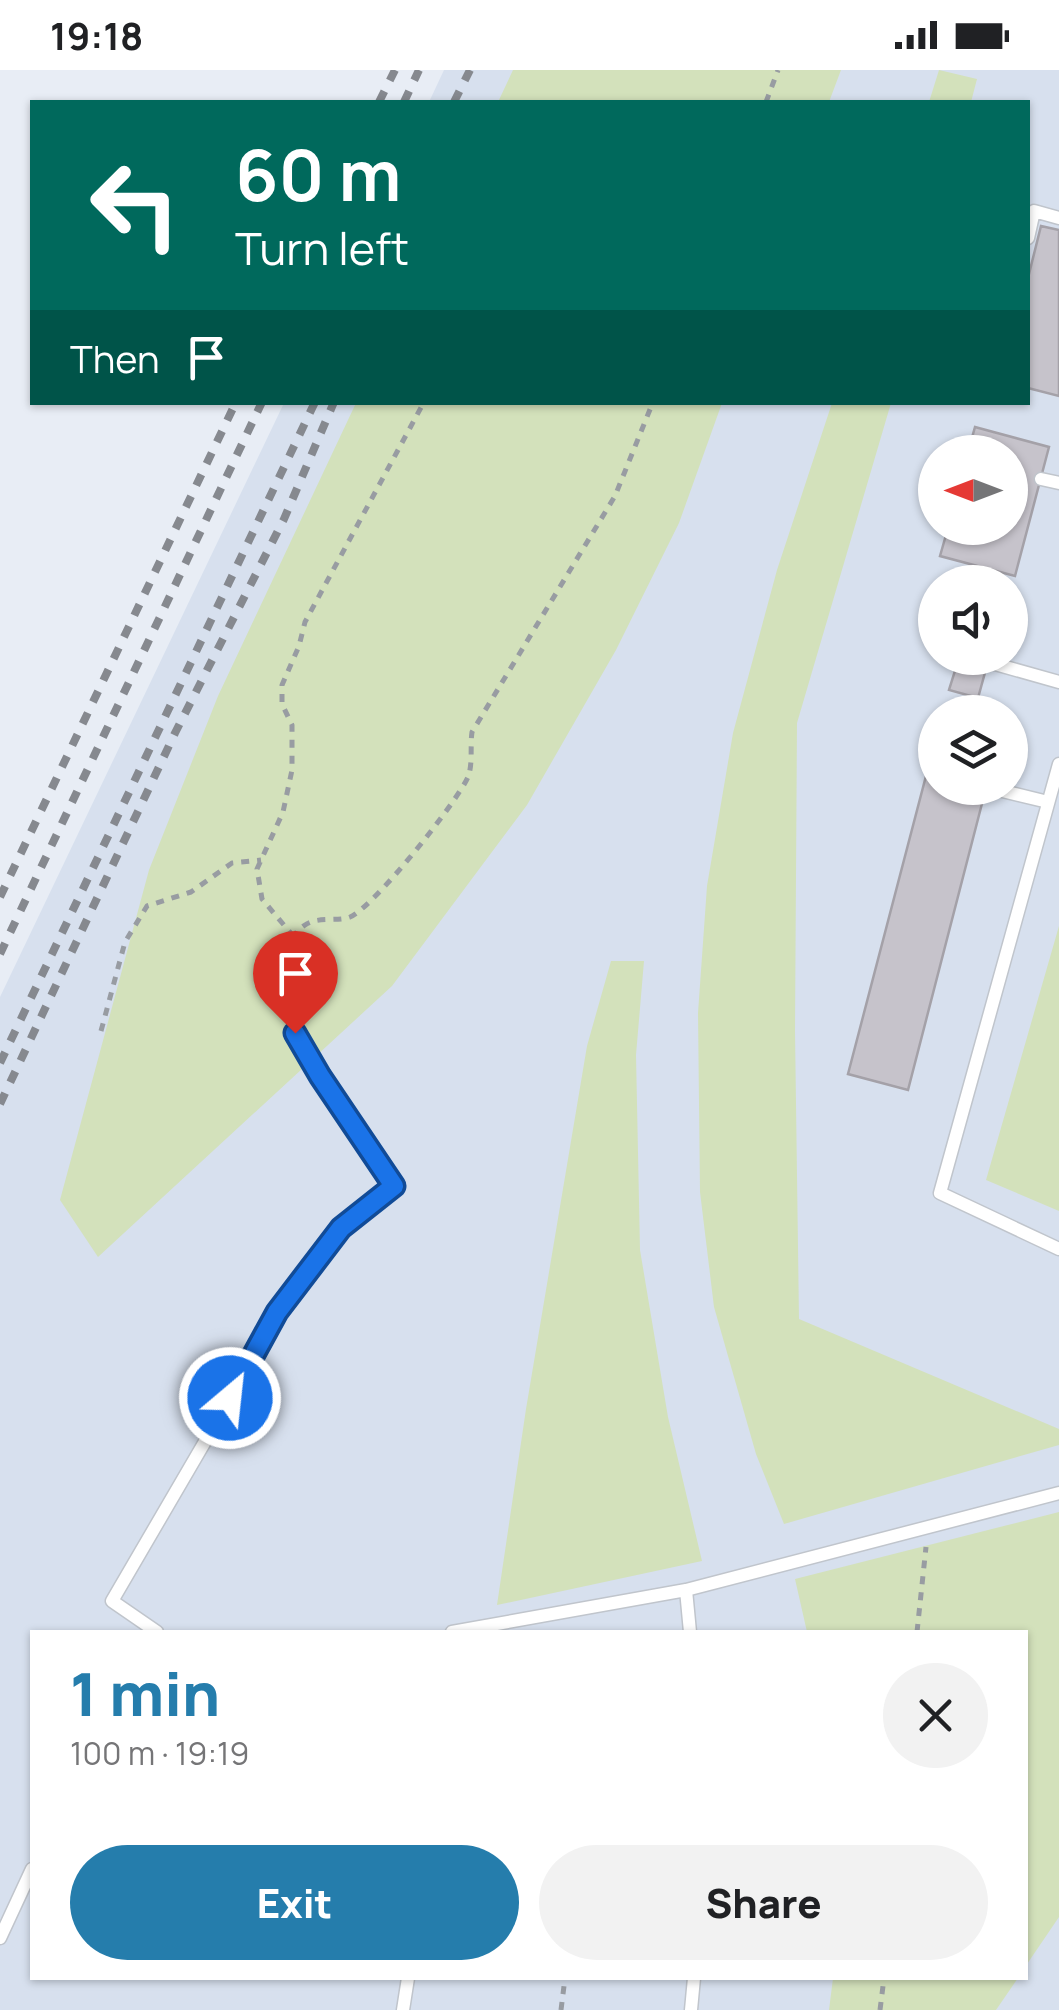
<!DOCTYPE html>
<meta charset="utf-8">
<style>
body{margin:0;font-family:Manrope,sans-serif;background:#f2f2f2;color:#202124;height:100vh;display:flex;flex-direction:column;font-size:38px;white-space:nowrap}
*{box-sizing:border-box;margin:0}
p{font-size:32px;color:#757577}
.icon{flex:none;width:55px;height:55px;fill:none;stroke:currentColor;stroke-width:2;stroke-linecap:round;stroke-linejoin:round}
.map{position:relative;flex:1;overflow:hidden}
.details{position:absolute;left:30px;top:1560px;width:998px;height:350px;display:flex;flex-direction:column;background:#fff;border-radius:0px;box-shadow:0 2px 8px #0004}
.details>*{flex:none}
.banner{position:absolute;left:30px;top:30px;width:1000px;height:305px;border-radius:0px;box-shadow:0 2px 8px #0004;background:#00695c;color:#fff;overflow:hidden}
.needle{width:65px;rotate:270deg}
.buttons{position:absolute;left:918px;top:365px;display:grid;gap:20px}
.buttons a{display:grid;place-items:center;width:110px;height:110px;border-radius:50%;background:#fff;box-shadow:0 2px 8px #0004;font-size:50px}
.pin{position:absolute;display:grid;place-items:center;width:85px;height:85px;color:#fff;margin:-102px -42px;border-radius:50% 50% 50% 0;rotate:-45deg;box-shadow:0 0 10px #0007}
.pin .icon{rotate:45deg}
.me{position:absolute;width:110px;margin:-55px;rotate:28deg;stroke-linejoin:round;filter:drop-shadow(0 0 8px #0008)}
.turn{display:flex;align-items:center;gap:35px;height:210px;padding:0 40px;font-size:45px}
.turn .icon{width:130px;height:130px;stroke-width:2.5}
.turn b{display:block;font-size:70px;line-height:85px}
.then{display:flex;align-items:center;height:95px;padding:0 40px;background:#0003;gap:20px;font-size:38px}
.round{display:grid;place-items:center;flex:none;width:105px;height:105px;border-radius:52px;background:#f2f2f2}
.head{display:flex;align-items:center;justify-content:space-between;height:170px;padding:0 40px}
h1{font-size:60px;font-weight:800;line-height:75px;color:#257dac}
.action{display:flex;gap:20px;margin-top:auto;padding:20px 40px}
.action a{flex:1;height:115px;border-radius:60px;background:#257dac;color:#fff;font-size:40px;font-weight:800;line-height:115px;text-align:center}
.action a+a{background:#f2f2f2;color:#202124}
.status{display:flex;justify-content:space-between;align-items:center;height:70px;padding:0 50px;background:#fff;direction:ltr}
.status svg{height:28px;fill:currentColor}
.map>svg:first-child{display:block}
</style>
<div class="status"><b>19:18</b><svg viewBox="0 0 49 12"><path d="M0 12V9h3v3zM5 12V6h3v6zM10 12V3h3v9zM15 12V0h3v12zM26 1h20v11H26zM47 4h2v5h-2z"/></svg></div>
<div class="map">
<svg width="1059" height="1940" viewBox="0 0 1059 1940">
<rect width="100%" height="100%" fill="#e8edf5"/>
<path fill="#d7e0ee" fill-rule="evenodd" d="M444,0H1059V1940H0V927L284,333L1028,332V32H429ZM935,382H1010V458H935ZM935,512H1010V588H935ZM935,642H1010V718H935ZM32,1562H1025V1908H32Z"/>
<path fill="#d3e1bb" d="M513,0H841L829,32H498Z
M939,0L977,9L971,32H929Z
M356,333H722L679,453L616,580L527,735L392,916L98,1187L60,1130L149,800L218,626Z
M832,333H891L797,653L795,961L799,1249L1059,1359V1375L784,1454L756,1384L714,1237L700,1122L698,943L707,816L733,663L777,500Z
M1059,856V1141L986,1110Z
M611,891H644L636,985L640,1180L668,1347L702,1491L497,1535L526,1339L587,976Z
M1059,1442V1847L1025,1897V1562H807L795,1509Z
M833,1908H1018L996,1940H829Z"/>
<path fill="#c6c3cb" stroke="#a4a1a8" stroke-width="2.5" d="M1041,156L1059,160V326L1028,318V208Z
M975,357L1049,377L1015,506L940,486L948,458H1010V382H968Z
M959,588H989L978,628L949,620Z
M932,683H935V718H986L908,1020L848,1004Z"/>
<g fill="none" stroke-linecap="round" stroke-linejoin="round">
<defs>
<path id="service" d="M1028,168L1034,141L1059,148
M1041,409L1059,413
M988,592L1059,612
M1059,694L940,1123L1059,1179
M990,718L1048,732
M686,1520L690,1562
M157,1562L112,1531L231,1327L277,1241L341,1159L394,1116L320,1006L295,963
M452,1562L686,1520L1059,1423
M0,1868L32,1799
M403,1940L408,1908
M691,1940L694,1908"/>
</defs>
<use href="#service" stroke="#c0c5cc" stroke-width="15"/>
<path stroke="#989ca2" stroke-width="5" stroke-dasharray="8 8" stroke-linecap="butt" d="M766,32L778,0
M294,867L262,829L257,799L283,742L292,700V655L282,634V615L299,576L305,552L424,332
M288,946C278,919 278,873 305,855C318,846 337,852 350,847C374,837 457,732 468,707C473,695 470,675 472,662L615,426L653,332
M101,961L125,872L147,836L191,822L232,793L261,790
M917,1562L926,1477
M561,1940L565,1908
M880,1940L884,1908"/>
<use href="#service" stroke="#fff" stroke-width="12"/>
<path stroke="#86898f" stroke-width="8" stroke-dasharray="12 12" stroke-linecap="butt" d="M379,32L395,0
M404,32L419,0
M454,32L470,0
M0,827L236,332
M0,884L262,332
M0,993L315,332
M0,1034L175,663L284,449L334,332"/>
</g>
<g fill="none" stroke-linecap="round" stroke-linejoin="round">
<defs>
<path id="route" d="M230,1328L277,1242L341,1158L394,1116L320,1006L295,963"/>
</defs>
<use href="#route" stroke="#114b97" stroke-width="25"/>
<use href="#route" stroke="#1a73e8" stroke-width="18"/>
</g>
</svg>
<div class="buttons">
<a><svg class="needle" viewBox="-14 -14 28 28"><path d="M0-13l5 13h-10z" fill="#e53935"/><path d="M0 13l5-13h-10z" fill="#757577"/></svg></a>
<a><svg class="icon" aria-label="sound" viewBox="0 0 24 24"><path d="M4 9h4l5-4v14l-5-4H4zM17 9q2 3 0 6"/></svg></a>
<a><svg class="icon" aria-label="layers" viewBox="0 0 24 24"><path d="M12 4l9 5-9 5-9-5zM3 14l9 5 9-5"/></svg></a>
</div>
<div class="pin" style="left:295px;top:963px;background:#d93025"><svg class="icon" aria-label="arrive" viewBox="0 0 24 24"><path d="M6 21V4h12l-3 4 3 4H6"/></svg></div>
<svg class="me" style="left:230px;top:1328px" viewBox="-20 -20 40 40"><circle r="17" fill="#1a73e8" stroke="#fff" stroke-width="3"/><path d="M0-11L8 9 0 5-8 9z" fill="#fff"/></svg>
<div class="banner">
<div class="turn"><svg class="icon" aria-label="left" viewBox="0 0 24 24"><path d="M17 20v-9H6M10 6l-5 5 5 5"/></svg><div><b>60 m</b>Turn left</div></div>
<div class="then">Then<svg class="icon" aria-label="arrive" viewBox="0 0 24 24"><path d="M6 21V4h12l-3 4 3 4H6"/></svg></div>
</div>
<section class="details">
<div class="head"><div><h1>1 min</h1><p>100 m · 19:19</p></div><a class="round"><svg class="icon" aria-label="close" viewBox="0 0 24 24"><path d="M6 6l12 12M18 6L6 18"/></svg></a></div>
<div class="action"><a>Exit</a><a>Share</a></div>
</section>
</div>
